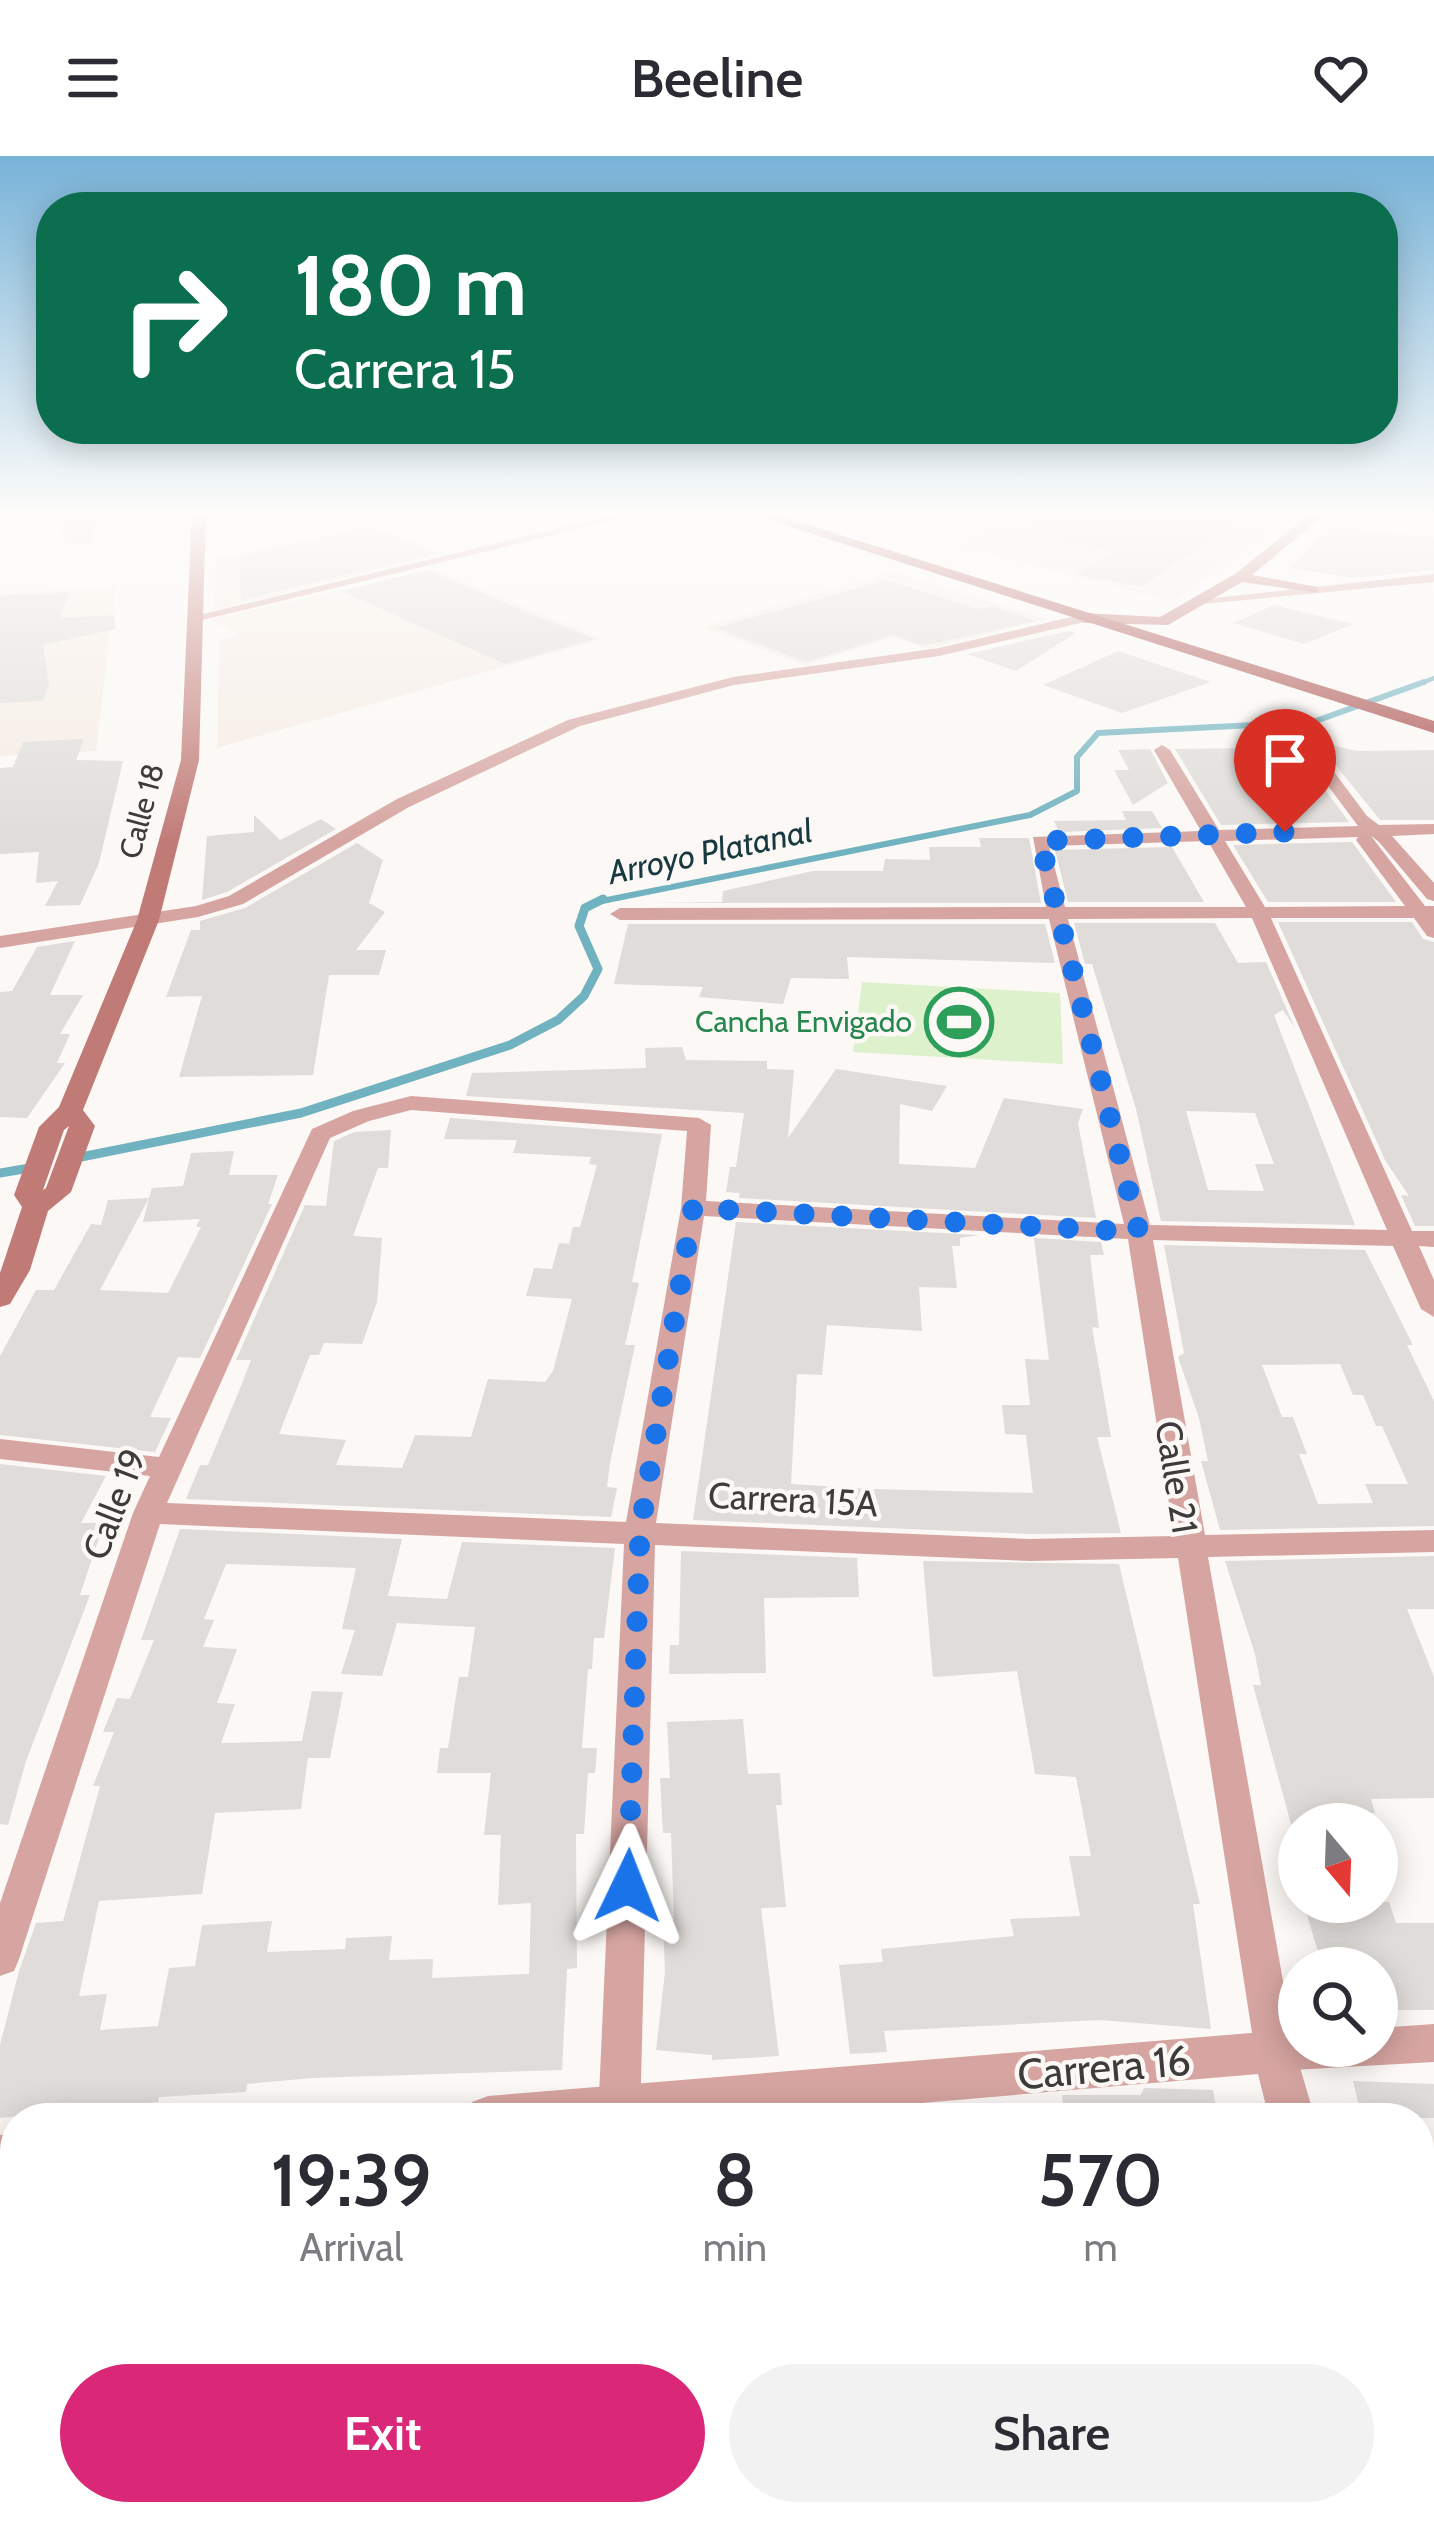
<!DOCTYPE html>
<style>
body{margin:0;font-family:Cabin,sans-serif;background:#f2f2f3;color:#2b2b33;height:100vh;display:flex;flex-direction:column;font-size:45px;white-space:nowrap}
*{box-sizing:border-box;margin:0}
p{font-size:39px;color:#7c7c81}
.icon{flex:none;width:66px;height:66px;fill:none;stroke:currentColor;stroke-width:2;stroke-linecap:round;stroke-linejoin:round}
.map{position:relative;flex:1;overflow:hidden}
.details{position:absolute;left:0px;top:1947px;width:1434px;height:423px;display:flex;flex-direction:column;background:#fff;border-radius:48px 48px 0 0;box-shadow:0 6px 30px #0003}
.details>*{flex:none}
.banner{position:absolute;left:36px;top:36px;width:1362px;height:252px;border-radius:48px;box-shadow:0 6px 30px #0003;background:#0b6e4f;color:#fff;overflow:hidden}
.needle{width:78px;rotate:161deg}
.tools{position:absolute;left:1278px;top:1647px;display:grid;gap:24px}
.tools a{display:grid;place-items:center;width:120px;height:120px;border-radius:50%;background:#fff;box-shadow:0 6px 30px #0003;font-size:60px}
.pin{position:absolute;display:grid;place-items:center;width:102px;height:102px;color:#fff;margin:-123px -51px;border-radius:50% 50% 50% 0;rotate:-45deg;box-shadow:0 0 12px #0007}
.pin .icon{rotate:45deg}
.me{position:absolute;width:132px;margin:-66px;rotate:2deg;stroke-linejoin:round;filter:drop-shadow(0 0 9px #0008)}
.turn{display:flex;align-items:center;gap:42px;height:252px;padding:0 60px;font-size:54px}
.turn .icon{width:156px;height:156px;stroke-width:2.5}
.turn b{display:block;font-size:84px;line-height:102px}
.eta{display:flex;justify-content:space-evenly;align-items:center;height:204px;text-align:center}
.eta b{font-size:72px;font-weight:600;line-height:84px}
.cta{display:flex;gap:24px;margin-top:auto;padding:24px 60px}
.cta a{flex:1;height:138px;border-radius:72px;background:#db2777;color:#fff;font-size:48px;font-weight:600;line-height:138px;text-align:center}
.cta a+a{background:#f2f2f3;color:#2b2b33}
header{display:flex;justify-content:space-between;align-items:center;height:156px;padding:0 60px;background:#fff;font-size:54px;font-weight:600}
.map>svg:first-child{display:block}
</style>
<header><svg class="icon" aria-label="menu" viewBox="0 0 24 24"><path d="M4 6h16M4 12h16M4 18h16"/></svg>Beeline<svg class="icon" aria-label="heart" viewBox="0 0 24 24"><path d="M12 20l-8-8c-3-5 5-10 8-4 3-6 11-1 8 4z"/></svg></header>
<div class="map">
<svg width="1434" height="2369" viewBox="0 0 1434 2369">
<rect width="100%" height="100%" fill="#fbf8f5"/>
<path fill="#f5ebe4" d="M1017,355H1303L1172,446L956,389Z
M368,369L445,398L214,454L216,402Z
M434,413L602,483L217,592L219,485L240,479L210,464Z
M894,415L1047,463L929,493L894,481L804,509L703,471Z
M115,432L96,595L0,600V437Z"/>
<path fill="#def1cd" d="M862,826L1060,837L1063,908L853,896Z"/>
<g fill="none" stroke-linecap="round" stroke-linejoin="round">
<path stroke="#70b2bf" stroke-width="4.5" d="M1416,529L1434,522"/>
<path stroke="#70b2bf" stroke-width="6" d="M597,746L1030,659L1077,635V601L1098,577L1313,566L1424,526"/>
<path stroke="#70b2bf" stroke-width="9" d="M71,1003L301,957L510,889L558,864L584,840L598,813L579,770L585,752L603,743
M0,1017L36,1011"/>
</g>
<path fill="#dfdcd9" fill-rule="evenodd" d="M52,355H100L90,387H67Z
M1052,355H1250L1141,431L1075,418L1117,395L1013,378Z
M371,371L438,397L241,444L239,400Z
M1332,371L1434,381V414L1355,422L1289,412Z
M429,414L526,456L595,483L505,508L341,435Z
M886,424L978,453L991,450L1036,465L922,490L893,479L806,506L716,472Z
M70,436L60,462L114,459L116,473L43,489L49,529L43,545L0,547V440Z
M1274,449L1353,468L1304,488L1233,467Z
M1068,475L1076,477L1016,515L967,498Z
M1118,495L1211,526L1122,557L1043,529Z
M84,583L76,604L123,605L99,707L80,749L45,750L58,725L36,727L39,696L0,698V612L13,611L23,586Z
M1257,586H1290L1349,666L1221,669L1175,593L1256,592Z
M1317,586L1358,595L1434,594V664H1380Z
M1150,593L1168,627L1133,649L1114,614H1129L1118,594Z
M1122,655H1152L1162,672L1059,676L1054,665L1126,664Z
M254,659L280,684L321,663L336,673L227,736L202,744L207,680L254,676Z
M979,682H1029L1041,747H652L722,746L723,735L813,715H883L885,703L930,704L929,691H981Z
M1352,686L1396,746H1268L1233,689Z
M357,687L383,704L369,747L385,756L356,794H386L379,819H329L313,919L179,921L202,840L166,841L191,774H200V765L245,752Z
M1172,691L1204,746H1068L1055,694Z
M1278,766H1412L1423,783L1434,786V1070H1415L1401,1039L1409,1040L1385,1004Z
M1074,767H1215L1238,807L1266,806L1295,872L1283,854L1274,859L1355,1069L1161,1065L1136,953L1092,808H1085ZM1186,955L1255,957L1274,1008H1255L1264,1035L1208,1034Z
M628,768H1045L1055,807L847,801L849,823L791,822L783,848L699,841L703,831L614,828Z
M75,785L50,839H83L60,878H70L57,907H65L27,962L0,961V836L12,835L37,791Z
M682,891L686,904L767,905V913L794,914L788,982L836,913L947,930L932,955L900,948L899,1008L975,1012L1004,942L1083,953L1078,967L1096,1062L739,1042L740,1037L726,1036L730,1011H736L744,957L466,940L472,917L646,912L645,892Z
M450,962L662,978L632,1126L639,1127L625,1189H635L610,1307L607,1331L617,1332L611,1361L186,1343L200,1309H208L239,1235L251,1204H236L305,1049L326,1050L334,985L355,976L391,974L388,1012H378L353,1080L382,1082L377,1146L362,1188L324,1187L319,1199H310L279,1278L346,1284L336,1309L402,1312L415,1279L471,1281L488,1223L545,1226L553,1215L572,1143L526,1140L534,1112L552,1113L559,1087L569,1088L573,1071H580L597,1009L589,1008L591,1001L513,997L517,984L444,983Z
M234,995L229,1019H278L268,1048H272L200,1202L178,1201L150,1261L171,1262L155,1296L0,1279V1200L36,1134H54L91,1068L101,1069L108,1044L149,1042L152,1032L183,1030L191,997ZM149,1042L143,1066L200,1063L196,1071H201L168,1137L100,1134Z
M736,1066L979,1079L960,1082V1090H952L957,1132L919,1131L922,1175L827,1169L822,1219L797,1218L791,1328L872,1333L1033,1337L1026,1279L1005,1278L1002,1249H1030L1025,1203L1049,1204L1034,1082L1101,1086L1104,1099H1090L1099,1172L1092,1171L1111,1281H1097L1121,1377L1030,1378L693,1364Z
M1164,1089L1365,1094L1413,1189H1407L1434,1245V1370L1220,1374L1201,1305H1208L1199,1262L1178,1201L1184,1197ZM1340,1208L1353,1239H1363L1376,1270H1382L1408,1328H1365L1373,1347L1318,1348L1299,1298H1307L1293,1261H1282L1262,1209Z
M0,1308L106,1320L81,1367H104L80,1439H90L26,1605L8,1669L0,1668Z
M180,1373L402,1383L388,1440L447,1443L462,1386L615,1392L604,1482H594L592,1513H588L582,1592H597L595,1617H588L584,1678H576L577,1812L567,1813L562,1914L312,1922L247,1928L246,1936L159,1941L158,1946L0,1962V1889L19,1815L36,1767L63,1765L100,1630H93L114,1576H103L117,1542L130,1543L154,1484H141ZM226,1408L356,1412L342,1473L355,1474L341,1518L382,1520L397,1467L475,1471L468,1521H459L448,1592H440L437,1617H491L484,1679H501L498,1749L531,1747L529,1818L432,1822L433,1803L389,1804L392,1780L346,1782L345,1793L267,1796L272,1765L202,1769L195,1810L169,1812L158,1870L100,1874L107,1838L79,1840L99,1745L202,1738L215,1657L301,1653L308,1602H330L343,1536L312,1535L302,1585L221,1587L235,1548L217,1547L237,1493L203,1491L214,1464L204,1463Z
M681,1395L857,1402L859,1441L764,1442L766,1517L669,1518L670,1489H679Z
M1434,1400V1453H1407L1434,1521V1642L1371,1643L1375,1657H1359L1363,1668H1291L1253,1529H1261L1255,1498L1225,1405Z
M923,1405L1119,1408L1200,1748H1193L1211,1873L1100,1864L884,1875L887,1896L850,1898L839,1809L883,1806L881,1793L1014,1780L1010,1763L1080,1760L1069,1700H1091L1076,1621L1035,1618L1017,1515L933,1521Z
M743,1563L748,1618L780,1617L782,1649H776L786,1751L761,1752L779,1900L712,1904V1899L656,1894L665,1816L663,1765L674,1764L671,1677H663L660,1622H670L667,1566Z
M1303,1746H1389L1396,1767H1434V1854H1377V1812H1323Z
M1353,1925L1434,1928V1962H1362Z
M1144,1932L1213,1934L1218,1962H1064L1062,1939H1141Z"/>
<g fill="none" stroke-linecap="round" stroke-linejoin="round">
<path fill="#d6a5a1" fill-rule="evenodd" d="M630,355H653L198,465L191,461Z
M1434,418V426L1203,448L1196,444Z
M1084,458L1089,465L939,500L734,529L580,570L409,651L243,748L198,761L0,792V780L196,750L229,740L397,643L568,564L733,521L939,492Z
M1296,571L1302,573L1367,660L1379,669L1434,668V678L1392,680L1434,727V745L1427,743L1379,686L1371,680L1425,750H1434V782L1427,780L1414,762H1271L1412,1075H1434V1091L1419,1090L1434,1124V1161L1421,1153L1393,1090L1153,1084L1205,1379L1434,1374V1396L1208,1401L1292,1876H1299V1890H1377V1872L1434,1868V1906L1275,1915L1261,1909L1255,1896L1178,1402L1030,1405L655,1389L640,1962H598L624,1388L160,1368L19,1803L14,1815L0,1820V1747L133,1357L150,1320L0,1303V1283L159,1301L312,973L353,955L411,940L699,962L711,969L706,1045L1124,1068L1049,763L620,764L610,758L620,752L1046,751L1033,681L1201,675L1154,594L1162,589L1170,594L1219,674L1358,670L1288,576ZM1358,681L1356,684L1405,750L1265,751L1225,685ZM1208,685L1246,751H1065L1049,690ZM1252,762L1387,1074L1150,1069L1068,763ZM411,954L687,975L681,1052L626,1366L167,1347L330,982L369,965ZM704,1060L1128,1083L1174,1380L1030,1383L656,1367Z
M568,2355H616L615,2369H567Z"/>
<path fill="#d6a5a1" fill-rule="evenodd" d="M1275,1875L1291,1881L1315,1962H1269L1258,1918L746,1962H465L472,1946L488,1940Z
M15,1978V2024L0,2025V1979Z
M1363,2355H1417L1421,2369H1367Z"/>
<path fill="#c17b77" fill-rule="evenodd" d="M192,355H206L199,604L159,764L83,954L95,970L71,1036L48,1055L30,1114L10,1148L0,1151V1117L22,1051L14,1039L39,971L59,951L137,764L181,604ZM69,970L46,1032L43,1034L64,974Z
M1314,355H1329L1252,419L1318,431V437L1242,426L1168,469L1084,467L1076,462L1084,457L1160,461L1235,418Z"/>
<path fill="#a84e4c" fill-rule="evenodd" d="M741,355H764L1434,565V577Z"/>
</g>
<linearGradient id="sky" x2="0" y2="1"><stop stop-color="#78b3d8"/><stop offset="0.52" stop-color="#fdfcfa"/><stop offset="1" stop-color="#fdfcfa" stop-opacity="0"/></linearGradient>
<rect width="1434" height="687" fill="url(#sky)"/>
<g fill="none" stroke-linecap="round" stroke-linejoin="round">
<path stroke="#1a73e8" stroke-width="21" stroke-dasharray="0 37.8" d="M628,1730L640,1375L693,1052L1139,1076L1040,685L1285,676"/>
</g>
<defs>
<symbol id="stadium-ring" viewBox="-11 -11 22 22"><circle r="9.5" fill="#fbf8f5" stroke="#2e9e5b" stroke-width="1.5"/><path d="M0-5a6.5 5 0 1 0 0 10a6.5 5 0 1 0 0-10ZM-3.5-1.8h7v3.6h-7Z" fill="#2e9e5b"/></symbol>
</defs>
<g fill-rule="evenodd">
<use href="#stadium-ring" x="921" y="828" width="76" height="76"/>
</g>
<g text-anchor="middle" stroke-width="9" stroke-linejoin="round" paint-order="stroke">
<g font-size="30" fill="#3d3c3b" stroke="#fbf8f5">
<text transform="translate(142 655) rotate(-75)" y="10">Calle 18</text>
</g>
<g font-size="30" fill="#27864d" stroke="#fbf8f5" text-anchor="end">
<text x="912" y="876">Cancha Envigado</text>
</g>
<g font-size="33" font-style="italic" fill="#183940" stroke="#fbf8f5">
<text transform="translate(710 695) rotate(-12)" y="12">Arroyo Platanal</text>
</g>
<g font-size="36" fill="#3d3c3b" stroke="#fbf8f5">
<text transform="translate(1177 1321) rotate(81)" y="13">Calle 21</text>
<text transform="translate(793 1343) rotate(3)" y="13">Carrera 15A</text>
<text transform="translate(114 1348) rotate(-69)" y="13">Calle 19</text>
</g>
<g font-size="42" fill="#3d3c3b" stroke="#fbf8f5">
<text transform="translate(1104 1911) rotate(-5)" y="15">Carrera 16</text>
</g>
</g>
</svg>
<div class="tools">
<a><svg class="needle" viewBox="-14 -14 28 28"><path d="M0-13l5 13h-10z" fill="#e53935"/><path d="M0 13l5-13h-10z" fill="#7c7c81"/></svg></a>
<a><svg class="icon" aria-label="search" viewBox="0 0 24 24"><circle cx="10" cy="10" r="6"/><path d="M15 15l6 6"/></svg></a>
</div>
<div class="pin" style="left:1285px;top:676px;background:#d93025"><svg class="icon" aria-label="arrive" viewBox="0 0 24 24"><path d="M6 21V4h12l-3 4 3 4H6"/></svg></div>
<svg class="me" style="left:628px;top:1730px" viewBox="-20 -20 40 40"><path d="M0-17L14 15 0 8-14 15z" fill="#1a73e8" stroke="#fff" stroke-width="4"/></svg>
<div class="banner">
<div class="turn"><svg class="icon" aria-label="right" viewBox="0 0 24 24"><path d="M7 20v-9h11M14 6l5 5-5 5"/></svg><div><b>180 m</b>Carrera 15</div></div>
</div>
<section class="details">
<div class="eta">
<div><b>19:39</b><p>Arrival</p></div>
<div><b>8</b><p>min</p></div>
<div><b>570</b><p>m</p></div>
</div>
<div class="cta"><a>Exit</a><a>Share</a></div>
</section>
</div>
